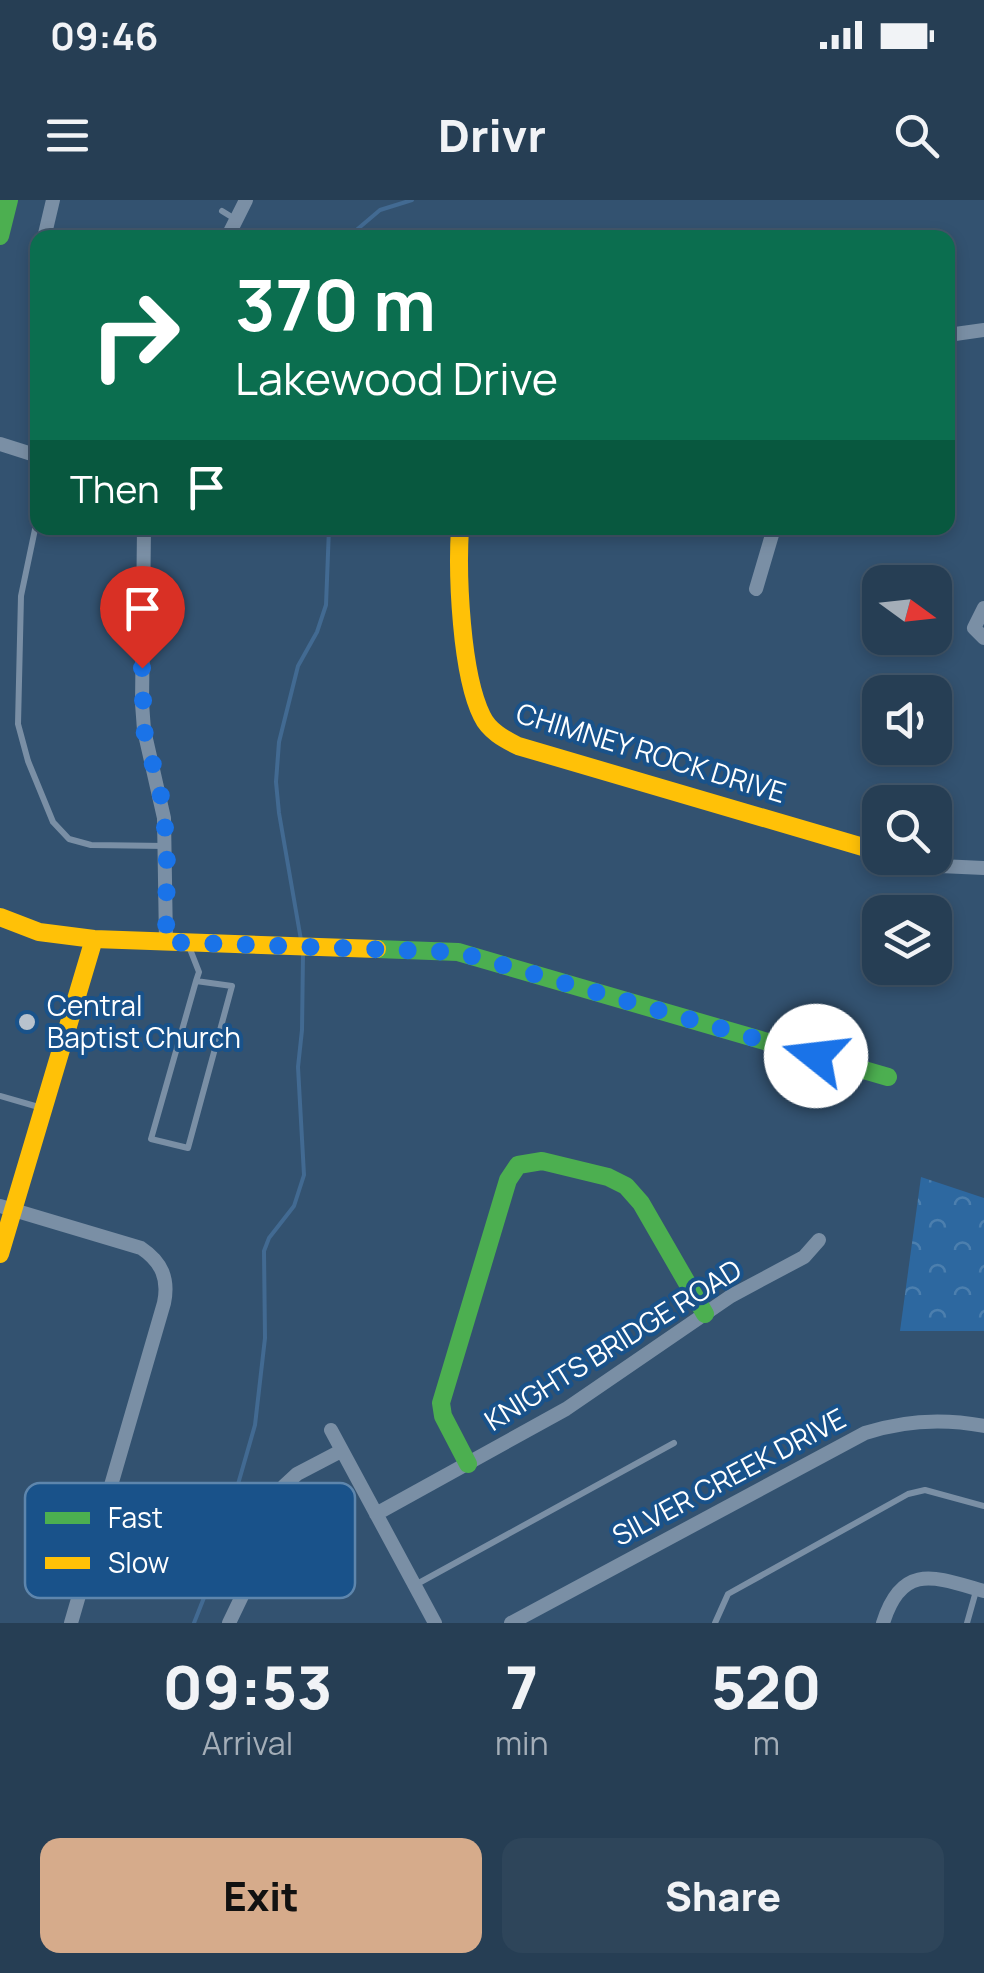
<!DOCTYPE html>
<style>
body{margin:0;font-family:Manrope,sans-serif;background:#2e455a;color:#f1f3f6;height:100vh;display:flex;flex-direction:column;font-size:38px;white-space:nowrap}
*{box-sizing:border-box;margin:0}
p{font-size:32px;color:#a4aeb8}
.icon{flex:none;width:55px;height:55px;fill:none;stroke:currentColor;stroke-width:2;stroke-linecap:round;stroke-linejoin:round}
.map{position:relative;height:1423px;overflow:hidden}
.drawer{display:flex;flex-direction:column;background:#263e54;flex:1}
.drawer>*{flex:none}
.banner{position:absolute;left:30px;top:30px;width:925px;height:305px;border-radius:20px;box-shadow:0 5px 15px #0003,0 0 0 2px #42576b;background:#0b6e4f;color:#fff;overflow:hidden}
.needle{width:65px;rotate:105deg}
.buttons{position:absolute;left:862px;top:365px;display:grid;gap:20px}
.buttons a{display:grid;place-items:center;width:90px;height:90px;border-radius:20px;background:#263e54;box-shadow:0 5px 15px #0003,0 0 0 2px #42576b;font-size:50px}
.pin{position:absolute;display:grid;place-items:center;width:85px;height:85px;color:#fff;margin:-102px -42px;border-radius:50% 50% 50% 0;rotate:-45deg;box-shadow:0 0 10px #0007}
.pin .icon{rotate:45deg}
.me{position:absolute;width:110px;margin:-55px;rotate:286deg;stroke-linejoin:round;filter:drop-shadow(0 0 8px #0008)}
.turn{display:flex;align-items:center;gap:35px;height:210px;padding:0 40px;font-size:45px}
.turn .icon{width:130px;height:130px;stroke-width:2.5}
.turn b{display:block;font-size:70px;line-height:85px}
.then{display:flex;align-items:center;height:95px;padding:0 40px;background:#0003;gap:20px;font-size:38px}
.eta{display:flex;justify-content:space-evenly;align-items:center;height:170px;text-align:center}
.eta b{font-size:60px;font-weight:800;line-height:70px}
.cta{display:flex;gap:20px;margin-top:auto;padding:20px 40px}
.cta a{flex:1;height:115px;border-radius:20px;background:#d6ab8b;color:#111;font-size:40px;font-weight:800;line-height:115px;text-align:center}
.cta a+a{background:#2e455a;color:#f1f3f6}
.status{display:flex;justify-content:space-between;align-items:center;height:70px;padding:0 50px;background:#263e54;direction:ltr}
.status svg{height:28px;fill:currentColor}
header{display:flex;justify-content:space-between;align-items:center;height:130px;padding:0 40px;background:#263e54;font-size:45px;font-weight:800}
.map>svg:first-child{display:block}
</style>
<div class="status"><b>09:46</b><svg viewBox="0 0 49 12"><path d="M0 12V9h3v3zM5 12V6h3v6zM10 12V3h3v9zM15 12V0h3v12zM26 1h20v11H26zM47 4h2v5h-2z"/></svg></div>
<header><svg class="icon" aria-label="menu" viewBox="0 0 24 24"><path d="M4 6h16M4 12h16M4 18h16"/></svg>Drivr<svg class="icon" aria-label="search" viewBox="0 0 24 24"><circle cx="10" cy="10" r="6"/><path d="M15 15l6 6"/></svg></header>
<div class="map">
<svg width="984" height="1423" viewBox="0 0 984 1423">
<defs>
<pattern id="forest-crowns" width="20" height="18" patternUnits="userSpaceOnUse" patternTransform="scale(2.5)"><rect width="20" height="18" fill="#2d68a0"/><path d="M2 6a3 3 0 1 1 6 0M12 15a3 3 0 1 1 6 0" fill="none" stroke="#4c7fae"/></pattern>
</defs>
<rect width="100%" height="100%" fill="#335270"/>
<path fill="url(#forest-crowns)" d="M921,977L984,998V1131H900Z"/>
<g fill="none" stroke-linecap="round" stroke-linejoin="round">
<path stroke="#426a92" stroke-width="4" d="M347,38L380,10L412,0
M301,740L279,613L276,582L279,542L298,466L317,432L326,405L329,328
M194,1423L209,1385L255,1225L265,1138L264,1051L269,1038L294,1006L304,975L298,867L302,830L303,754"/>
<path stroke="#7a8fa5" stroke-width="6" d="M222,11L235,19
M38,315L21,396L18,524L28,561L53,622L69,639L91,645L166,646
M188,744L199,772L196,781L151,939L188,948L232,786L196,781
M0,896L42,908
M417,1384L674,1243
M715,1423L728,1394L908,1294L925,1290L984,1306
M967,1423L976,1391"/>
<path stroke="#7a8fa5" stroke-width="14" d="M44,38L53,0
M227,38L246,0
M948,135L984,130
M0,244L38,256
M144,328L142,503L144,530L164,618L166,742
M756,389L774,328
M984,408L974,428L984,438
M898,658L940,666L984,668
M0,1006L141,1048C162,1062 169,1079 164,1103L71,1423
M331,1230L435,1423
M376,1314L566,1209L731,1096L804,1057L819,1040
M229,1423L256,1367L284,1286L297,1274L341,1251
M511,1423L865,1233C905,1220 943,1218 984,1226
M883,1423C902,1362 935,1377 984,1391"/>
<path stroke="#4caf50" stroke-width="18" d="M0,36L9,0
M377,749L458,752L888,877
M468,1264L443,1216L441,1203L508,980L518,965L542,961L608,977L626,986L641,1003L705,1114"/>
<path stroke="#ffc107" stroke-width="18" d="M460,328C457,375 461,474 482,516C489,531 504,539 518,546L880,652
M0,717L39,732L94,739L377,749
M0,1054L94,739"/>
</g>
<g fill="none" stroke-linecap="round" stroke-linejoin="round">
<path stroke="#1a73e8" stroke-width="18" stroke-dasharray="0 32.4" d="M142,468L144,530L162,600L167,646L166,742L458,752L816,856"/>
</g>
<circle fill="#b8c2cd" stroke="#19528a" stroke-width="4" cx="27" cy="822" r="10"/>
<g text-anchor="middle" stroke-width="8" stroke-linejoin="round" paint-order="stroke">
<g font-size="28" fill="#fff" stroke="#19528a">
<text transform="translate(651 553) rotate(17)" y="10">CHIMNEY ROCK DRIVE</text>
<text transform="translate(613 1145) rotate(-32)" y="10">KNIGHTS BRIDGE ROAD</text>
<text transform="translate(729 1277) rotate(-28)" y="10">SILVER CREEK DRIVE</text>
</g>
<g font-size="28" fill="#fff" stroke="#19528a" text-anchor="start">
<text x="47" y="816">Central<tspan x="47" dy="32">Baptist Church</tspan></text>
</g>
</g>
<rect x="25" y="1283" width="330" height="115" rx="15" fill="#19528a" stroke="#5e86ad" stroke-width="2.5"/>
<rect x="45" y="1312" width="45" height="12" fill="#4caf50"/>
<rect x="45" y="1357" width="45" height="12" fill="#ffc107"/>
<g font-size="28" fill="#fff">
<text x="108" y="1328">Fast</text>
<text x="108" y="1373">Slow</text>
</g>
</svg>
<div class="buttons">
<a><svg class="needle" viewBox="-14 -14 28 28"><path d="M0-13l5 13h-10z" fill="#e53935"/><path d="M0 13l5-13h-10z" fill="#a4aeb8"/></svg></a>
<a><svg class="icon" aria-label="sound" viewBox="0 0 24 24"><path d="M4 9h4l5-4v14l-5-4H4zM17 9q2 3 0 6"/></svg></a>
<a><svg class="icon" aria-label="search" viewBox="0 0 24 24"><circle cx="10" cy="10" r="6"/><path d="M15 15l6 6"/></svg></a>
<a><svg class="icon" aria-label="layers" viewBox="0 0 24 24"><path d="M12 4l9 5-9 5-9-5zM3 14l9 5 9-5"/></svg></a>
</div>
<div class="pin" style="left:142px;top:468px;background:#d93025"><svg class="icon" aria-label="arrive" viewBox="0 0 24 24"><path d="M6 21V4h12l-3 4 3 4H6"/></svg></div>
<svg class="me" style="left:816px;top:856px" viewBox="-20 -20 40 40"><circle r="19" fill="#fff"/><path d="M0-13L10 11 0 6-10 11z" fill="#1a73e8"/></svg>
<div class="banner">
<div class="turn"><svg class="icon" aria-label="right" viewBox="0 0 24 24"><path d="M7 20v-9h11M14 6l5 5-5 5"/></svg><div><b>370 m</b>Lakewood Drive</div></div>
<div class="then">Then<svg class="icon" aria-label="arrive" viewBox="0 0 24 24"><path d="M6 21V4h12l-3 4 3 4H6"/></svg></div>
</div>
</div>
<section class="drawer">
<div class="eta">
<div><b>09:53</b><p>Arrival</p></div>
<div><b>7</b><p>min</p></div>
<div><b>520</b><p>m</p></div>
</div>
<div class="cta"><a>Exit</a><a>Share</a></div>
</section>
